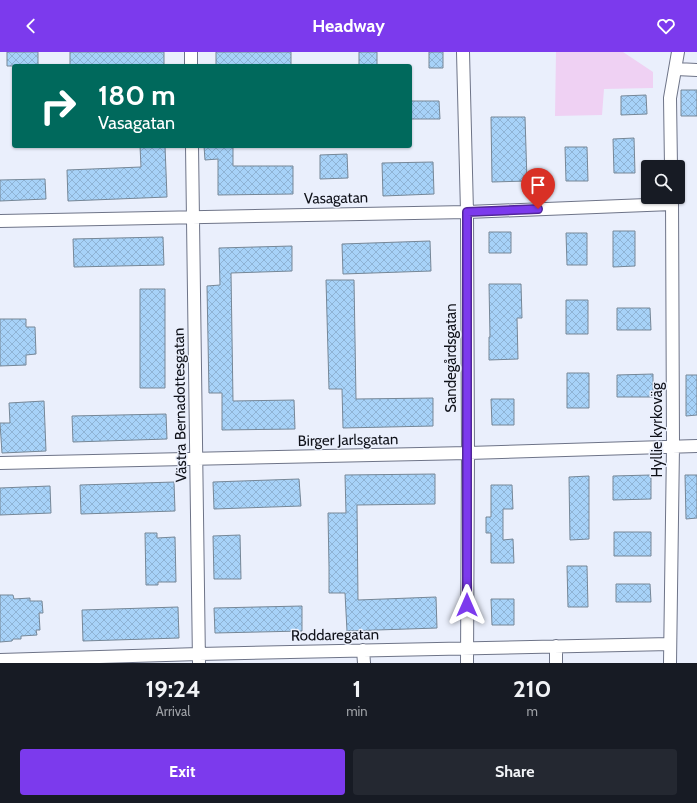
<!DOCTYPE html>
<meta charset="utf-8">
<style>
body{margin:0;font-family:Cabin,sans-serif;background:#242831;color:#f1f3f6;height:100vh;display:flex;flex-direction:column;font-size:15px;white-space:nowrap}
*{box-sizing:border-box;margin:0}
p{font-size:13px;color:#9ea1a6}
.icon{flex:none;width:22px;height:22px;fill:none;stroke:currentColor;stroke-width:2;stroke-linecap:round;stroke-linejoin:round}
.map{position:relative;height:611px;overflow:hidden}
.details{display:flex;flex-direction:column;background:#171b24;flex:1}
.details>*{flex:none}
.top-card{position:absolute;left:12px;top:12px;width:400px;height:84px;border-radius:4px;box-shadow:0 1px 3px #0004;background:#00695c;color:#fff;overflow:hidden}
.fabs{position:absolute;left:641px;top:108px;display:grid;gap:8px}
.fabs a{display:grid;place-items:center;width:44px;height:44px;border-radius:4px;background:#171b24;box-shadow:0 1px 3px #0004;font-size:20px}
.pin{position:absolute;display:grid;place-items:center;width:34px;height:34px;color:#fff;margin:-41px -17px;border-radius:50% 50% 50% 0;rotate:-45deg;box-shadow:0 0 4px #0007}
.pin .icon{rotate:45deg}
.me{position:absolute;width:44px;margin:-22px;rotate:0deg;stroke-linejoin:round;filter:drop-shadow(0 0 3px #0008)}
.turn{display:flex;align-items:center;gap:14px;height:84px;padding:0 20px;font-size:18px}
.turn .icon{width:52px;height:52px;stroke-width:2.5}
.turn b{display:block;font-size:28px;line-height:34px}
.eta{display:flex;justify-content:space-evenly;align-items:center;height:68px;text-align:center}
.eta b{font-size:24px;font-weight:700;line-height:28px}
.button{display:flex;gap:8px;margin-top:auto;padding:8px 20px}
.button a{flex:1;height:46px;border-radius:4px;background:#7c3aed;color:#fff;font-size:16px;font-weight:700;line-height:46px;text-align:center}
.button a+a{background:#242831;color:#f1f3f6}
header{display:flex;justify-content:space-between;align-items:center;height:52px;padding:0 20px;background:#7c3aed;color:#fff;font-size:18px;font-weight:700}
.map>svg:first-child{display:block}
</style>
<header><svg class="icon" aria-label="back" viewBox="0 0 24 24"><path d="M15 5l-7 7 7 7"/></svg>Headway<svg class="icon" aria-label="heart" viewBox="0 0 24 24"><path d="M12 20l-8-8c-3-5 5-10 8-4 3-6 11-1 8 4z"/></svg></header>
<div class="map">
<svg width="697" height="611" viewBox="0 0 697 611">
<defs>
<pattern id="building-cross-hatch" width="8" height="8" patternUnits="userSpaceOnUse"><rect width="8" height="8" fill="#a7d2f8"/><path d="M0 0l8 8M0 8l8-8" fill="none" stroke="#8fb3d4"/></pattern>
</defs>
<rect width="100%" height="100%" fill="#eaeffc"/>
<path fill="#efd1f3" d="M556,0H623L653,20V36L604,37L602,63L555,64Z"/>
<path fill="url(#building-cross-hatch)" stroke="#768797" d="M7,0H38V14H7Z
M70,0H164V14H70Z
M216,0H291V14H216Z
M359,0H377V14H359Z
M429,0H443V16H429Z
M681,38H697V64H681Z
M646,43L647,62L621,63V44Z
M411,49H439L440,67H411Z
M491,65H525L527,129L492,130Z
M634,86L635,121H614L613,87Z
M140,94H165L167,145L68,149L67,118L141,115Z
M204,94H233V114H293V142L218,143V107L205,108Z
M565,95H587L588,129H566Z
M347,102L348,126L320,127V103Z
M433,110L434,142L383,144L382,111Z
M45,127L46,147L0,149V128Z
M613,179H635V214L613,215Z
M489,180H511V201H489Z
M566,181H587V213H567Z
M163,185L164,213L74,215L73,187Z
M430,189L431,219L343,222L342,192Z
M292,194V219L231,221L233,349L294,348L295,377L222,378V341H209L207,234L220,233L219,196Z
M326,228H354L356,347L433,346V374L343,376L342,337H329Z
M489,232H521L522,266H517L518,307L489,308V285H490Z
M140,237H165V336H140Z
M566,248H588V282H566Z
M617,256H650L651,278H617Z
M0,267H26V275H35L36,302L26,303V313L0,314Z
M567,321H589V356H567Z
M653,322V345H617V323Z
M686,323H697V363L686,364Z
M491,347H514V373H492Z
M44,349L46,399L2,401L0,371H10L9,351Z
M166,362L167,387L73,390L72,364Z
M435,422V452L357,453L358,548L436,545L437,576L347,579L345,541H329V515L328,461H346L345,423Z
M651,423V447L613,448V424Z
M685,423H697V466L686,467Z
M589,424V487L570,488L569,425Z
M299,427L301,454L214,457L213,430Z
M174,430L175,459L81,462L80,433Z
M491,433H512L513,457H503V488L513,487L514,511H491V481H486V465H491Z
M50,434L51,461L0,463V436Z
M614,480H651V504H614Z
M145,481H157V486L175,485L176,530H158V533H146Z
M240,483L241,527H214L213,484Z
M567,514H587L588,555H568Z
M616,532H650L651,550H616Z
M0,543H13L14,547L30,546V549H42L43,561H39L40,578H36L37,583L21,584V587H13L12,589L0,590Z
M491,547H514V573H492Z
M302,554V579L215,581L214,556Z
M178,555L179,586L83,589L82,558Z"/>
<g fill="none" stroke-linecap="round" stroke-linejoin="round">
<defs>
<path id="street" d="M191,0V14
M463,0L467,160L468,401L467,611
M676,17L697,18
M192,94L199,611
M671,115L670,46L678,0
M0,169L467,160L672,152
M0,411L468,401L697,394
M363,598L364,611
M0,608L199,602L670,592
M556,611V594
M670,611L673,394L672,145"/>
</defs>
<use href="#street" stroke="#6e7488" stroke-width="14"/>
<use href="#street" stroke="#fff" stroke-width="12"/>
</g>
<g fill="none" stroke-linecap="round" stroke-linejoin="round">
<defs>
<path id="route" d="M467,553V160L538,157"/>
</defs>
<use href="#route" stroke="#51269a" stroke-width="10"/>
<use href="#route" stroke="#7c3aed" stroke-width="7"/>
</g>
<g text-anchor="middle" stroke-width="3" stroke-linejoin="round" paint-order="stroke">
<g font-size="15" fill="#0f1119" stroke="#eaeffc">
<text transform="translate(336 146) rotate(-1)" y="5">Vasagatan</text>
<text transform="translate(451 306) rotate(-90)" y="5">Sandegårdsgatan</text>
<text transform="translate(180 353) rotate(-91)" y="5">Västra Bernadottesgatan</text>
<text transform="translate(657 378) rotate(-90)" y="5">Hyllie kyrkoväg</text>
<text transform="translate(348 388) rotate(-1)" y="5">Birger Jarlsgatan</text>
<text transform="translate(335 583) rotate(-1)" y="5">Roddaregatan</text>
</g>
</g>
</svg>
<div class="fabs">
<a><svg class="icon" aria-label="search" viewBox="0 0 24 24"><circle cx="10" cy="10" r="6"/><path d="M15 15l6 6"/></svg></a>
</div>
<div class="pin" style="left:538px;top:157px;background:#d93025"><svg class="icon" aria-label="arrive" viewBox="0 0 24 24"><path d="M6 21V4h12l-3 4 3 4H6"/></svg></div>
<svg class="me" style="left:467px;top:553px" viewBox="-20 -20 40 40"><path d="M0-17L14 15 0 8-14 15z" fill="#7c3aed" stroke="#fff" stroke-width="4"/></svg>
<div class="top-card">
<div class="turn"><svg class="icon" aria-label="right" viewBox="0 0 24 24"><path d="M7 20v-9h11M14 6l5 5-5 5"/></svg><div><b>180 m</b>Vasagatan</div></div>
</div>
</div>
<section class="details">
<div class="eta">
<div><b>19:24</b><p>Arrival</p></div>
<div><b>1</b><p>min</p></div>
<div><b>210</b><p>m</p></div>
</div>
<div class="button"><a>Exit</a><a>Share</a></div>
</section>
